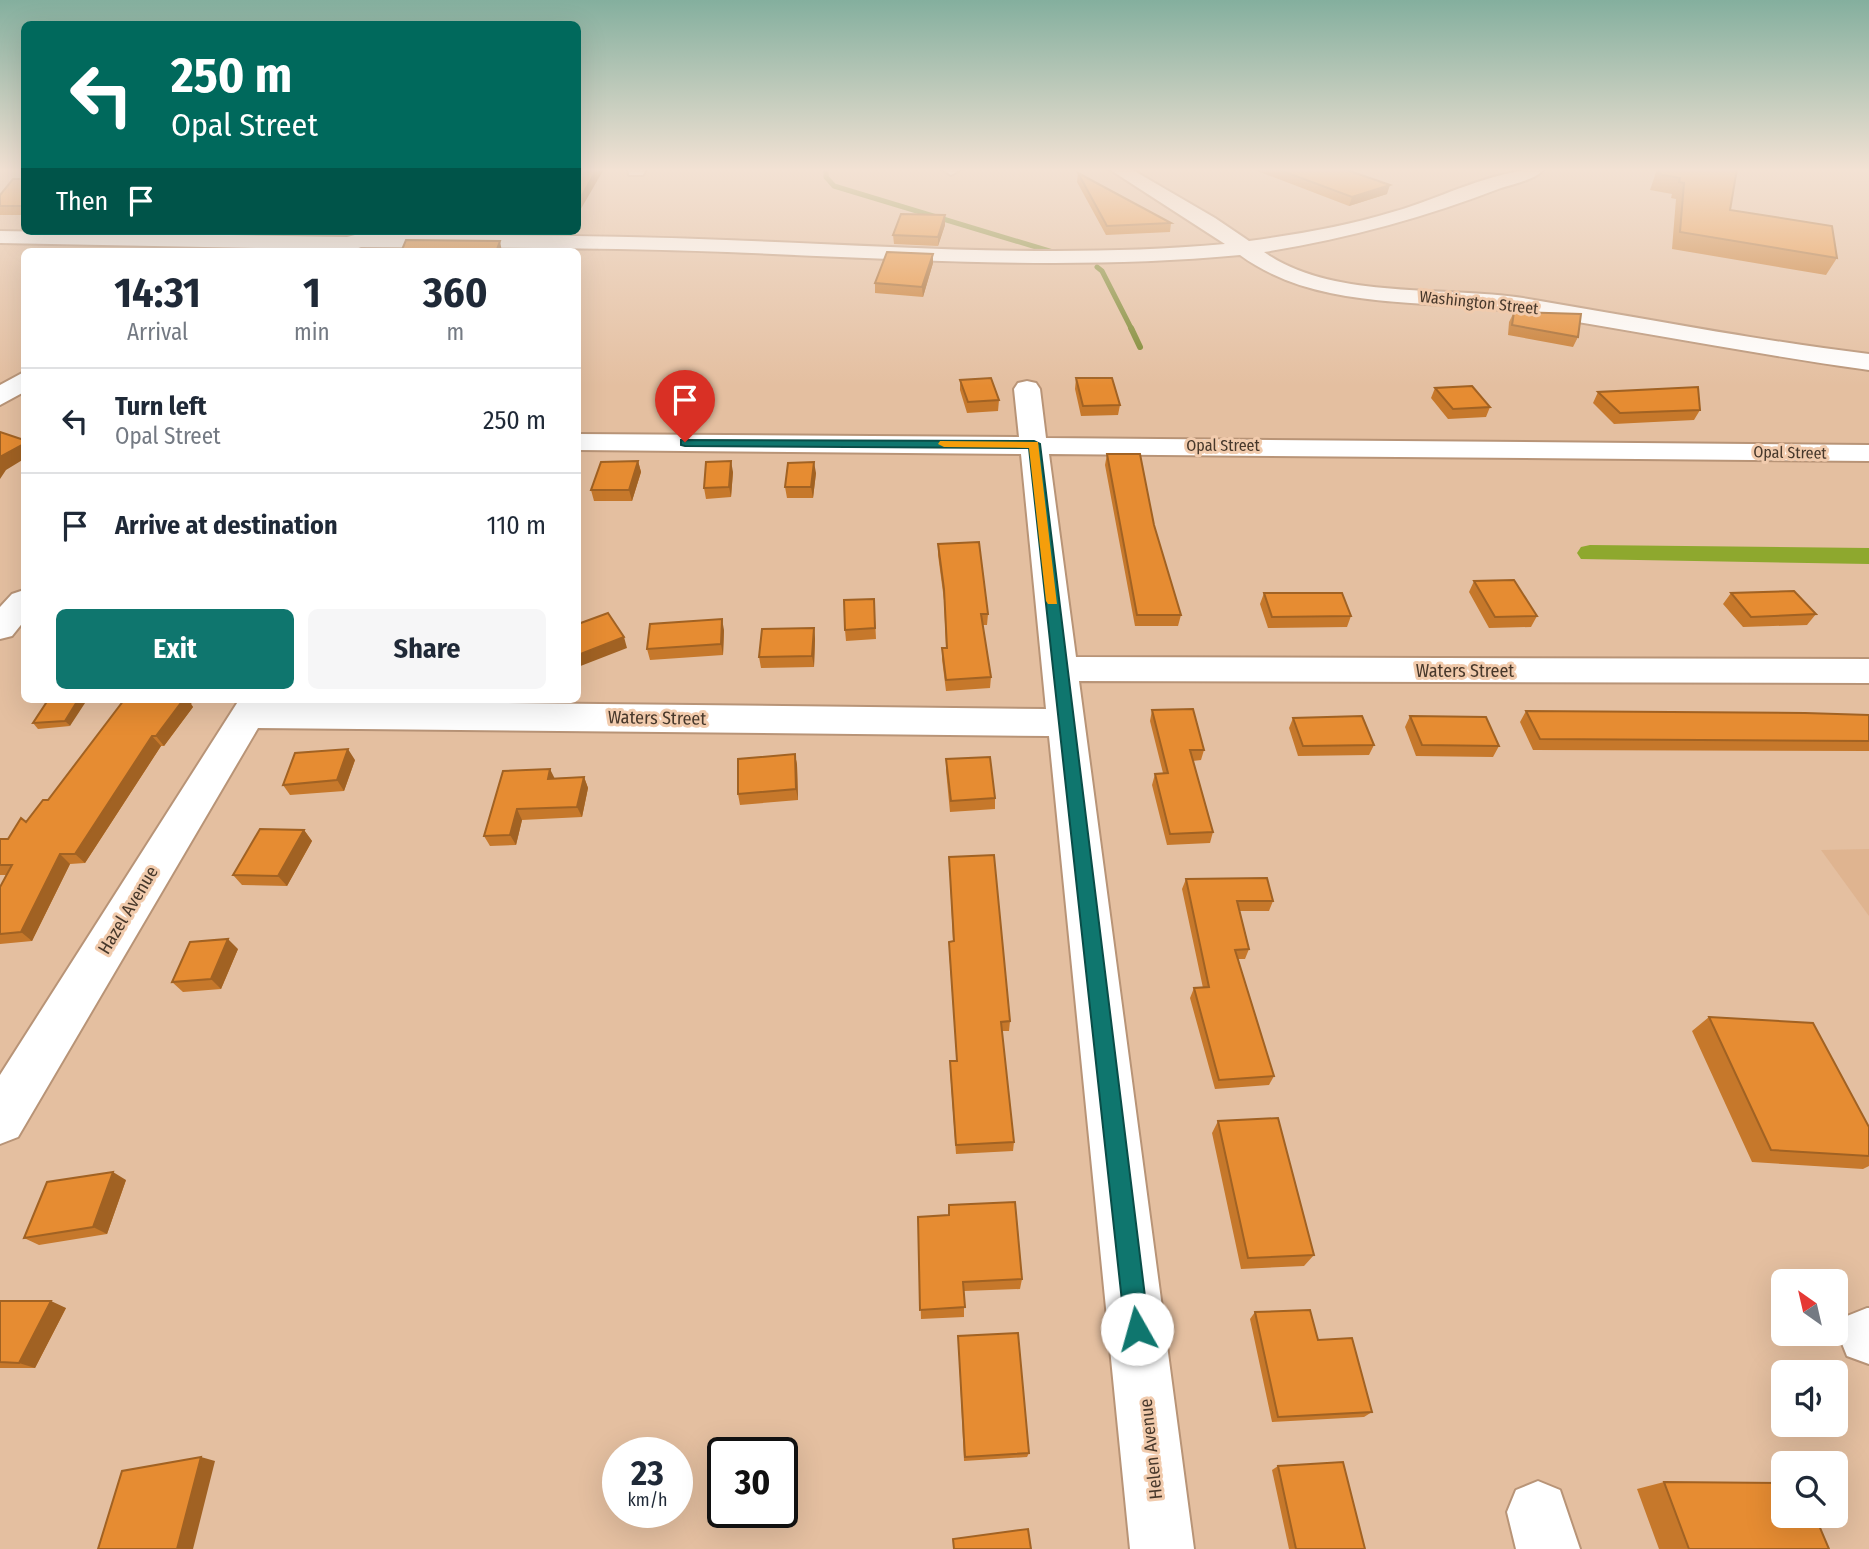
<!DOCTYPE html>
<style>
body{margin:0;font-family:"Fira Sans Condensed",sans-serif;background:#f6f6f7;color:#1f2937;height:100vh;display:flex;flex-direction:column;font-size:26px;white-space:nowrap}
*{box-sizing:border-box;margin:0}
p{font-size:23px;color:#747a83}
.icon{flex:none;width:38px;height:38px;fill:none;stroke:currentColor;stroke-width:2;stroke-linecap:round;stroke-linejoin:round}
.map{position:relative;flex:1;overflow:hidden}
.details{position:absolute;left:21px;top:248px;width:560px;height:455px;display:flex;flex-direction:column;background:#fff;border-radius:10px;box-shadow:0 7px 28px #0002}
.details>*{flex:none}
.hud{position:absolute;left:21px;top:21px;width:560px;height:214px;border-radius:10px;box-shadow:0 7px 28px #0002;background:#00695c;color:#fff;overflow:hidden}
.needle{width:46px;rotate:326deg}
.tools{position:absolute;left:1771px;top:1269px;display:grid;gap:14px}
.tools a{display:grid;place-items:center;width:77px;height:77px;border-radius:10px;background:#fff;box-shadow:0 7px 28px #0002;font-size:35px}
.speed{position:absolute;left:602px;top:1437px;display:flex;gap:14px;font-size:35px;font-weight:700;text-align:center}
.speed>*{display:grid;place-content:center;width:91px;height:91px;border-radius:50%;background:#fff;box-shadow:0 7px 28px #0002;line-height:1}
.speed small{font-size:18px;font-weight:400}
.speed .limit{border:4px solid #111;border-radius:10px;background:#fff;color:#111}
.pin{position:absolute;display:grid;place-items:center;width:60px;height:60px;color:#fff;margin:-72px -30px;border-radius:50% 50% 50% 0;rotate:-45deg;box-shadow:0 0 7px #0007}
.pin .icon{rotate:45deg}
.me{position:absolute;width:77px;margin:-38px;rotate:353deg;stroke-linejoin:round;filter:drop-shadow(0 0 5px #0008)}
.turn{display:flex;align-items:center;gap:24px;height:147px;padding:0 35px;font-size:32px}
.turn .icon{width:91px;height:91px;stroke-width:2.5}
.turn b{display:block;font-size:49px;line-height:60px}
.then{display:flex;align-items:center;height:66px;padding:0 35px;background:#0003;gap:14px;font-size:26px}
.eta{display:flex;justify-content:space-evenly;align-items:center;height:119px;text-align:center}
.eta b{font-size:42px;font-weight:700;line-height:49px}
.primary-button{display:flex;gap:14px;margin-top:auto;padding:14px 35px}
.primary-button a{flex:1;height:80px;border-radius:10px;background:#0f766e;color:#fff;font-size:28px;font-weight:700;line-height:80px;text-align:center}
.primary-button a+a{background:#f6f6f7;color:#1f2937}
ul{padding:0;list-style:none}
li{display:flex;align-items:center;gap:21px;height:105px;padding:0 35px;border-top:2px solid #e0e1e3}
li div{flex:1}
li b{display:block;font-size:26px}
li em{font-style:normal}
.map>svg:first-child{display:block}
</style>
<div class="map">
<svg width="1869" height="1549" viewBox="0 0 1869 1549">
<rect width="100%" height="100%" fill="#e4bfa0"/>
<path fill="#dfb490" d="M1869,849V916L1821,850Z"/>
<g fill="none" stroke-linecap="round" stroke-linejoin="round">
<path stroke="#79862d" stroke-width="5" d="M826,169V177L834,186L1056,253
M1097,267L1102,271L1132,330"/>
<path stroke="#79862d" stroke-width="6" d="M1131,328L1140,347"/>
<path fill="#8ea82e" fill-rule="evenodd" d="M1590,545L1869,548V564L1581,559L1577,553L1581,547Z"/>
<defs>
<path id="minor" d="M628,169H646L643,175H629Z
M942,169H961L951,175Z
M1109,169H1131L1215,218L1249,241C1299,234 1348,226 1396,211C1444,197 1494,169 1544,169C1537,179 1514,184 1501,188C1424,218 1346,239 1264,252C1332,300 1442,286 1523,298C1638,317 1753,340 1869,354V370C1753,354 1639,331 1523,313C1429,297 1321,314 1240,255C1069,271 899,259 727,252C605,247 483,248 361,247L353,250L0,243V231L347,237L355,235C479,235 603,235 726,240C893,246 1058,259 1225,244Z
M24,372V392L0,405V385Z
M1027,381L1036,383L1040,389L1046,438L1869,445V461L1049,454L1076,657L1869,659V683L1079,681L1194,1549H1130L1049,736L258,728L18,1137L0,1144V1075L239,700L1046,709L1021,454L578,450V434L1019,437L1014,389L1018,383Z
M24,590V621L12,636L0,639V607L12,594Z
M1867,1308H1869V1364L1847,1356L1839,1336L1847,1316Z
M1538,1481L1560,1490L1580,1549H1516L1507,1512L1516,1490Z"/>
</defs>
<use href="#minor" stroke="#b89477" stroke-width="4"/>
<use href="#minor" fill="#fff" fill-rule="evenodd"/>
</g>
<path fill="#c6782b" d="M1252,169H1344L1387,194L1349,206Z
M1657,169H1737L1730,210L1837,258L1826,275L1672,249L1676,199L1671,198L1672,194L1650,190Z
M1078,173L1171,223L1170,232L1106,235L1077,182Z
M24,179V215H0V206Z
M945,225L938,246L894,244L893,235Z
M417,231H508V233L418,232Z
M933,263L923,297L875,293V283Z
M1514,312L1578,337L1573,347L1508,335L1509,322Z
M1076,378L1120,405L1118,415L1081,416L1075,389Z
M960,380L999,400L998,411L967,413L960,390Z
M1435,388L1490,407L1486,417L1448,419L1431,398Z
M1598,392L1700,410L1694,420L1614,424L1593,403Z
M1107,454L1154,525L1181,615L1178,626H1135L1105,465Z
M638,461L641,472L632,501H594L591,490Z
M733,472L731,497L706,499L704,488Z
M816,473L813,498H787L785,487Z
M938,544L988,614L987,625H983L991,677L990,688L946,691L942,659V648H946L944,600L938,555Z
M1474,581L1537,616L1531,627L1489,628L1469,592Z
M1264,593L1351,616L1347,627L1268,628L1260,604Z
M1731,593L1816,614L1807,625L1743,627L1723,604Z
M874,599L876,639L846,641L845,630Z
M814,628L815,639L814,667L761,668L759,657Z
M724,630L723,655L650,660L647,649Z
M48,700L70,726L38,729L33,723Z
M191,704L193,707L164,746H161L85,863L70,864L32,941L0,944V887L6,875H0V839H8L48,800Z
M1152,710L1204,750L1201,760L1193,761L1213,832L1210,843L1167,845L1152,785L1155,774L1163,773L1150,721Z
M1526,711L1869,715V751L1533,750L1520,722Z
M1410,716L1499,746L1493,757L1416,756L1405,727Z
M1293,718L1374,745L1369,755L1298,756L1289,728Z
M795,754L797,765L798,800L740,805L738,794Z
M946,759L995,798V809L950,812L946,770Z
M355,760L344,791L290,795L283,785Z
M584,777L588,788L582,817L522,820L516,845L490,846L484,836L554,778Z
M304,830L312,841L287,886L242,885L233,875Z
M949,857L1010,1021L1009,1031H1002L1014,1142L1013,1151L956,1154L950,1070V1061H957L949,951V942L953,941Z
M1186,879L1273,901L1269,911H1239L1249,949L1245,959H1238L1274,1076L1269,1085L1215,1089L1190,998L1194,988H1203L1182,889Z
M238,949L221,989L183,992L172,982Z
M1709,1017L1869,1127V1166L1863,1169L1752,1162L1692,1031Z
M1218,1121L1314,1255L1304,1266L1241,1269L1212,1133Z
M126,1180L107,1234L39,1245L24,1238Z
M949,1205L1022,1279L1020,1289L964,1291V1317L921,1319L918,1217L948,1215Z
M0,1301L66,1308L35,1368H0Z
M1255,1312L1318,1340L1372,1412L1364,1417L1272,1422L1250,1319Z
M958,1336L1029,1453L1027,1457L964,1461Z
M1278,1466L1365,1549H1289L1272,1470Z
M1664,1482L1829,1549H1659L1637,1489Z"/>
<path fill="#a16223" d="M597,169H604L578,214V202Z
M1390,185L1387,194L1349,206L1352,197Z
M945,215V225L938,246V237Z
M500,241L502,252H496Z
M933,254V263L923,297L922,287Z
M24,444V459L6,470L0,479V457Z
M638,461L641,472L632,501L629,490Z
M731,461L733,472L731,497L729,487Z
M814,462L816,473L813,498L811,487Z
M722,619L724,630L723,655L721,644Z
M814,628L815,639L814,667L812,656Z
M624,637L627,648L578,667V655Z
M78,700H87L70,726L65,721Z
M183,700H194L191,704L193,707L164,746L156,736Z
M152,736L161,746L85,863L75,854Z
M348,749L355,760L344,791L337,780Z
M795,754L797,765L798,800L796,789Z
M550,769L555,779H548Z
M584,777L588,788L582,817L577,807Z
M517,809L522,820L516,845L510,835Z
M304,830L312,841L287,886L278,876Z
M60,854L70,864L32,941L21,932Z
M228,939L238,949L221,989L211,979Z
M113,1172L126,1180L107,1234L93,1227Z
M51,1301L66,1308L35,1368L19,1363Z
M201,1457L215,1461L193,1549H177Z"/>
<path fill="#e68c32" stroke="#a16223" stroke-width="2" d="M578,169H597L578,202Z
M1277,169H1344L1390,185L1352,197Z
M1660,169H1737L1730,210L1832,226L1837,258L1680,232L1684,183L1679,182L1680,178L1658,174Z
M1078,173L1171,223L1107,226Z
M13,179H24V206H0V195Z
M901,214L945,215L938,237L893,235Z
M406,240L500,241L496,252H401Z
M887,252L933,254L922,287L875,283Z
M1514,312L1581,314L1578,337L1512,325Z
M991,378L999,400L968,402L960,380Z
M1076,378H1112L1120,405L1083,406Z
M1472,386L1490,407L1453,409L1435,388Z
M1698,387L1700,410L1620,413L1598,392Z
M0,432L24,440V444L0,457Z
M1107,454H1140L1154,525L1181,615H1137Z
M638,461L629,490H591L601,462Z
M731,461L729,487L704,488L706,462Z
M814,462L811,487H785L788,463Z
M979,542L988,614H981L991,677L946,680L942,648H947L944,589L938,544Z
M1514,580L1537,616L1495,617L1474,581Z
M1794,591L1816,614L1751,617L1731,593Z
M1264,593H1342L1351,616L1272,617Z
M874,599L875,628L845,630L844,600Z
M608,613L624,637L578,655V624Z
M722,619L721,644L647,649L650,624Z
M814,628L812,656L759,657L762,629Z
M48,700H78L65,721L33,723Z
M124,700H183L156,736H152L75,854H60L21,932L0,934V887L12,865H0V839H8L21,818L26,822L43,800H48Z
M1193,709L1204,750H1190L1213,832L1170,834L1155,774L1168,773L1152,710Z
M1526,711L1805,713L1869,715V741L1540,739Z
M1362,716L1374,745L1303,746L1293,718Z
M1410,716L1486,717L1499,746L1422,745Z
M348,749L337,780L283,785L295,753Z
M795,754L796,789L738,794V759Z
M990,757L995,798L951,801L946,759Z
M550,769L548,779L584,777L577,807L517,809L510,835L484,836L503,771Z
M260,829L304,830L278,876L233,875Z
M994,855L1010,1021L1001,1022L1014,1142L956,1145L950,1061H957L949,942L954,941L949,857Z
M1267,878L1273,901H1237L1249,949L1235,950L1274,1076L1219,1080L1194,988L1209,987L1186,879Z
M228,939L211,979L172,982L190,942Z
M1709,1017L1813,1023L1869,1127V1156L1771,1150Z
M1278,1118L1314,1255L1248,1258L1218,1121Z
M113,1172L93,1227L24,1238L47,1182Z
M1015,1202L1022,1279L963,1282L965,1307L920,1310L918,1217L949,1215V1205Z
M0,1301H51L19,1363L0,1362Z
M1310,1310L1318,1340L1352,1338L1372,1412L1278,1417L1255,1312Z
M1018,1333L1029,1453L965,1457L958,1336Z
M201,1457L177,1549H98L122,1471Z
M1343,1462L1365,1549H1296L1278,1466Z
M1664,1482L1783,1483V1516H1815L1829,1549H1689Z
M1028,1529L1031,1549H954L953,1539Z"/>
<linearGradient id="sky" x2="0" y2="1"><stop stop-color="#84af9e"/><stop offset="0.44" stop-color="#f3e2d4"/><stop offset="1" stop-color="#f3e2d4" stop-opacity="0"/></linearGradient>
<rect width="1869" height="386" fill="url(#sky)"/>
<path fill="#0f766e" stroke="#0a4d48" stroke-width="2" d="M681,440L1034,441L1040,444L1149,1329L1145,1337L1137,1340L1129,1337L1125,1329L1029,448L685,446L681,445Z"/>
<path fill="#f59e0b" d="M940,441L1038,442L1057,604H1048L1046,601L1029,448L944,447L938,444Z"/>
<g text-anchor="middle" stroke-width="6" stroke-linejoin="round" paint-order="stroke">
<g font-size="16" fill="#47382b" stroke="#f1cbad">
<text transform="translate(1479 302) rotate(6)" y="6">Washington Street</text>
<text x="1223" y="451">Opal Street</text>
<text transform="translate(1790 452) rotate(1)" y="6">Opal Street</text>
</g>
<g font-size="18" fill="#47382b" stroke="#f1cbad">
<text x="1465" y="677">Waters Street</text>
<text transform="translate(657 718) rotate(1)" y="6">Waters Street</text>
<text transform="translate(128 910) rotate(-59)" y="6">Hazel Avenue</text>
<text transform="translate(1151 1449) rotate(-96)" y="6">Helen Avenue</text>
</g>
</g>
</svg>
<div class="tools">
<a><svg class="needle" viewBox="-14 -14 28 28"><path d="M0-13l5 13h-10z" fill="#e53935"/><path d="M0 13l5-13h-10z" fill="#747a83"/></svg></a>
<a><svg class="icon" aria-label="sound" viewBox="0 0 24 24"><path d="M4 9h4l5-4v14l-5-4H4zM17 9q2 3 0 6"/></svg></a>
<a><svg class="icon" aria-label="search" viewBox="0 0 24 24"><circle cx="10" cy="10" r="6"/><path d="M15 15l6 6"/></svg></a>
</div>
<div class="speed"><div>23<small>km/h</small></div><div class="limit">30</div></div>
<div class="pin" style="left:685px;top:442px;background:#d93025"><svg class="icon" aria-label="arrive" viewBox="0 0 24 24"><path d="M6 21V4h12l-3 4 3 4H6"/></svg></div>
<svg class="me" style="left:1137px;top:1329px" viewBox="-20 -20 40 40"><circle r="19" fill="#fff"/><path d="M0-13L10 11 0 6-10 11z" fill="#0f766e"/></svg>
<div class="hud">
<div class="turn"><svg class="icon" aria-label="left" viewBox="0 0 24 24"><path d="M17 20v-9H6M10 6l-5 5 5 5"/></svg><div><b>250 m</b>Opal Street</div></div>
<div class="then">Then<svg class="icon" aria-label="arrive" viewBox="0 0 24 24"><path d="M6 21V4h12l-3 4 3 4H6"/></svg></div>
</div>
<section class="details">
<div class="eta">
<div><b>14:31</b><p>Arrival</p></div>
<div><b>1</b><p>min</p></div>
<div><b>360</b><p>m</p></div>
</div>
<ul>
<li><svg class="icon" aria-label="left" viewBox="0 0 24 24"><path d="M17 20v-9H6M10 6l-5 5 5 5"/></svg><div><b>Turn left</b><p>Opal Street</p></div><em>250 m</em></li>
<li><svg class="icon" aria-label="arrive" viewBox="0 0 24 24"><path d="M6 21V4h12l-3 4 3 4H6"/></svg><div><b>Arrive at destination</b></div><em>110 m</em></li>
</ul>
<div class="primary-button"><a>Exit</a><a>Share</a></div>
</section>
</div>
